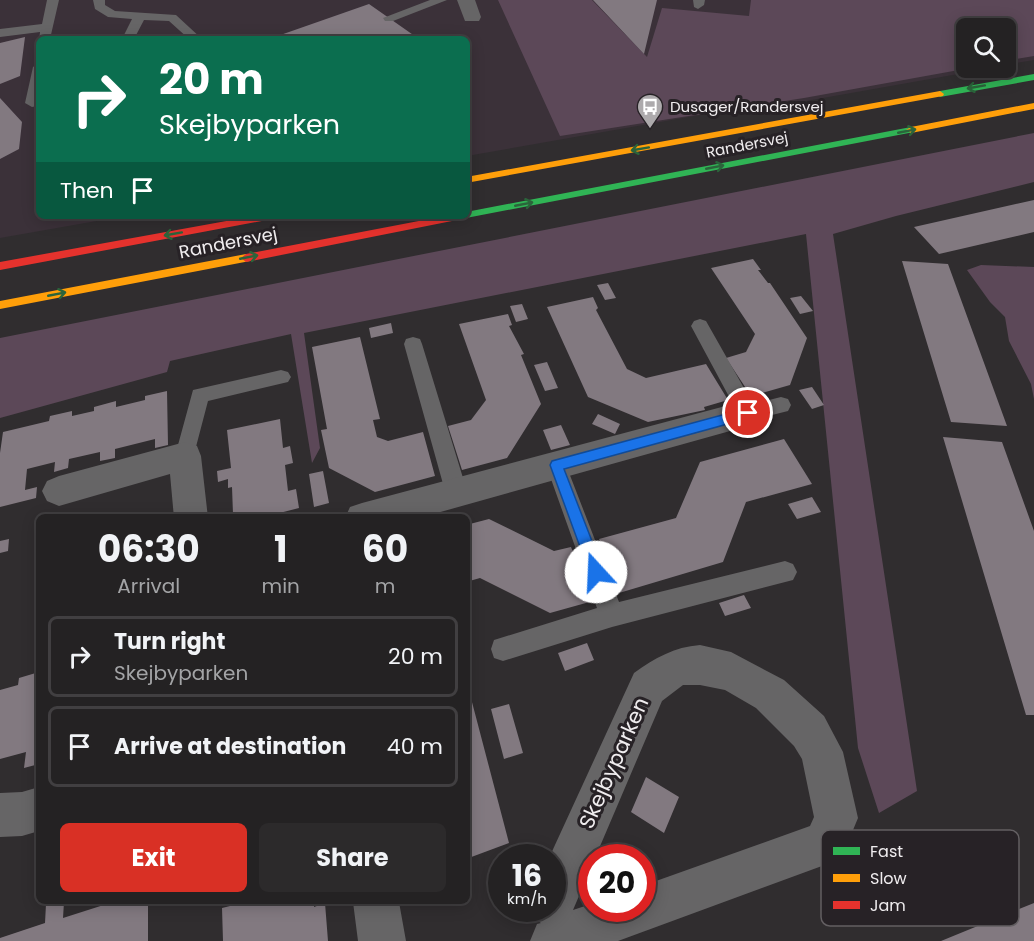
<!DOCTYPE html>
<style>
body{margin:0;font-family:Poppins,sans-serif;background:#2c2a2b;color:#f1f3f6;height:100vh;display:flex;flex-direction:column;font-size:22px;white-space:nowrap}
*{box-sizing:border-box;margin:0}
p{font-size:20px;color:#a3a4a6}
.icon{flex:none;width:33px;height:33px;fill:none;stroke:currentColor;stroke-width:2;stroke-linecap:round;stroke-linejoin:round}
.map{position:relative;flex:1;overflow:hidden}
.drawer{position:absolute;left:36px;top:514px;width:434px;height:390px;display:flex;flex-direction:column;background:#242223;border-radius:9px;box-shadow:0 3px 15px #0003,0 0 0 2px #413f41}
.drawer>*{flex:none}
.top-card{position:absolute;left:36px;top:36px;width:434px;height:183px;border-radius:9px;box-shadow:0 3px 15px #0003,0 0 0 2px #413f41;background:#0b6e4f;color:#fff;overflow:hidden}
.tools{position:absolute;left:956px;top:18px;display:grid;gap:12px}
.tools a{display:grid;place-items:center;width:60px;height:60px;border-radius:9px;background:#242223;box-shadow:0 3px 15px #0003,0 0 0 2px #413f41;font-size:30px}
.speed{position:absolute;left:488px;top:844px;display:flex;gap:12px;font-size:30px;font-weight:700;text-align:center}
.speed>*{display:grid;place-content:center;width:78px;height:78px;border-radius:50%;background:#242223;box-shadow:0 3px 15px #0003,0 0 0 2px #413f41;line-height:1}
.speed small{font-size:15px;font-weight:400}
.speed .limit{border:9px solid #d22;background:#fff;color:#111}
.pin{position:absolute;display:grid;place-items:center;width:51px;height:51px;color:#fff;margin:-26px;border:3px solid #fff;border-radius:50%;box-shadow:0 2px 6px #0007}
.me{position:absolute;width:66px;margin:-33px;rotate:340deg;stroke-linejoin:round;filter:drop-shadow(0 0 4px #0008)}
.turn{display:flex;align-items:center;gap:21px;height:126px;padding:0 24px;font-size:27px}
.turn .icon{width:78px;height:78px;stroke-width:2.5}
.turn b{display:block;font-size:42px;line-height:51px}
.then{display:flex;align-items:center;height:57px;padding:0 24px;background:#0003;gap:12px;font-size:22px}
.eta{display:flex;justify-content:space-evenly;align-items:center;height:102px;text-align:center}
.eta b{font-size:36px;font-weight:700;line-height:42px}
.action{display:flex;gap:12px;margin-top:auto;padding:12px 24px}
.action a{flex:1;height:69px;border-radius:9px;background:#d93025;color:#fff;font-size:24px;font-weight:700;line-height:69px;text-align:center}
.action a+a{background:#2c2a2b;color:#f1f3f6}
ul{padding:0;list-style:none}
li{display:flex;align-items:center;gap:18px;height:81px;margin:0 12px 9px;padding:0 12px;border:3px solid #413f41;border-radius:9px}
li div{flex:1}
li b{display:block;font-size:22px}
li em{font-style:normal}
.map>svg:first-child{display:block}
</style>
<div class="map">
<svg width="1034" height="941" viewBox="0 0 1034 941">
<rect width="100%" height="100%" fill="#302d2f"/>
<path fill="#3b3139" d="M0,0H1034V60L1005,65V28H966V68H992L806,101L751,106L467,156L466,39H39V216H125L0,238Z"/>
<path fill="#5c4858" d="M498,0H592L647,57L662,8L749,16L751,0H1034V56L1005,61V28H966V68H970L804,98L560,136Z
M1034,133V182L896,216L833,234L917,791L879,813L858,748L806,234L304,333L320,448L312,463L291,334L170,361L167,372L0,418V338Z
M981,265L1034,267V399L1031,384L1009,341L1005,317L990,302L967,270Z"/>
<path fill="#827980" d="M593,0H657L644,54Z
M369,4L419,39H269Z
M25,37L20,76L0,84V43Z
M0,98L22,122L19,149L0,159Z
M1034,200V232L939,254L914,227Z
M753,259L761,270H758L768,283H770L807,338L790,385L751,396L726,358L746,352L755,334L711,268Z
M902,261L948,264L1007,426L951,422Z
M608,283L616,298L605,300L597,285Z
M801,296L813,311L800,314L790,298Z
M593,297L598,308L596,310L627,369L646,378L706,364L728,400L704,407L705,410L648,422L588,397L547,307Z
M522,304L528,319L516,322L510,306Z
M508,314L512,325L509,326L524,354L521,355L541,404L507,458L462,470L448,426L471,420L486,400L459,324Z
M391,323L393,333L371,338L369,328Z
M360,337L380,419L373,420L377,437L388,441L423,432L435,476L375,492L329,468L321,430L327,429L312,347Z
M547,362L558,388L545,391L534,365Z
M812,387L824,405L812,409L799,390Z
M167,391L168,445L155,448V439L115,449V458L100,461V452L69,459L68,468L54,472L55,462L27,469L25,490L37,487L36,498L0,507V453L3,432L49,421L50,416L72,411V416L94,411V407L116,401V407L145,400V396Z
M598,414L620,424L615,434L592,424Z
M280,419L283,448L290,446L293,463L285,465L288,491L296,489L299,508L260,518H221L233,514L232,487L228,488V479L218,482L217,471L231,468L227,430Z
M561,425L570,445L551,450L543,430Z
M943,437L1002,442L1034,531V715H1026Z
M784,439L812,484L746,502L723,562L619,593L599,539L676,518L700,462Z
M323,471L329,503L314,507L309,474Z
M812,497L821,512L797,519L788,504Z
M489,519L554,551L571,547L593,601L550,613L480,578L466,582V525Z
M9,539L8,551L0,553V541Z
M744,595L751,608L725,616L719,603Z
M587,643L594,660L565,671L558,653Z
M39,672V764L24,768L26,752L0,759V690L18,685L19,678Z
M467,683L509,843L466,859V684Z
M509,704L523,753L504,759L491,709Z
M646,777L679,797L664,833L631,812Z
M54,902H64L63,918L113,902H148V941H0V938L45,923L46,904Z
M233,902H314V907L325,903L328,941H223L222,908L234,905Z
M1034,903V941H941Z"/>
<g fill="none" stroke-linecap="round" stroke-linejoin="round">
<path fill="#666566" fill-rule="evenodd" d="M47,0H59L50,39L39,41L40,32L0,37V29L42,24Z
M93,0H105V5L115,11L176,15L202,39H189L169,21L144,20L134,39H122L132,19L108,17L95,9Z
M430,0H447L393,21H385L383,18Z
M693,0H705L704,5L698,9L694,7Z
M39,63V102L37,106L32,107L25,103L33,67Z
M700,319L706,321L753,404L781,397L788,399L791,405L788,411L748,421L741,419L691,326L694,321Z
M413,337L420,339L422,344L467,491L464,498L456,500L448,498L445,491L404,344L406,339Z
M281,370L288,372L291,377L288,382L208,401L192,462L185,465L178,462L175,456L193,390Z
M556,456L563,459L566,465L619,602L785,561L793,564L797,572L793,580L612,627L503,661L494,658L491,649L494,640L597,608L546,465L549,459Z"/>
<path fill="#666566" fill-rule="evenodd" d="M457,0H475L481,17L479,21H465Z
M748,400L759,404L764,413L759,422L748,426L419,518H345L350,507L362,503Z
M185,442L197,446L201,456L208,518H174L170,474L59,506L47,501L42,491L47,481L59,476Z
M700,645L731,652L784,680L824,716L843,752L858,818L841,859L618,941H530L537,924L541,923L536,920L531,909H552V858H549L634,673C655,658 674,647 700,645ZM683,685H700L725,690L756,708L794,746L802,759L814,817L810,826L642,886V909H591V904L573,910L591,868V858H595L662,701Z
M39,787V831L22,836L0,837V793L22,792Z
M353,902H399L406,941H358Z"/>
<path fill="#30b455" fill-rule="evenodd" d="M1034,74V80L940,97L936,94L940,91Z
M911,127L916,130L914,132L466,218L462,216H466V212Z"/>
<path fill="#ff9f0a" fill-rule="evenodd" d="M940,91L944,94L943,96L466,183V177Z
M1034,103V109L911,133L906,130L911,127Z
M246,254L250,255V261L0,309V301Z"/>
<path fill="#e5322d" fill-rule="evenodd" d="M466,215L467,216L466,218L462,219L246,262L241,258L246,254L445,216Z
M254,216H277L272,219L0,270V262Z"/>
</g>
<defs><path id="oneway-shaft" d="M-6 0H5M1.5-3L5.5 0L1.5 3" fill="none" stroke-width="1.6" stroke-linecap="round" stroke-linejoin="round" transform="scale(1.5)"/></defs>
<g stroke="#2b643b">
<use href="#oneway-shaft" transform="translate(976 87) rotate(170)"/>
<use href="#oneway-shaft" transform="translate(907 131) rotate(-11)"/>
<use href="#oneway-shaft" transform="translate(640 149) rotate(170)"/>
<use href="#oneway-shaft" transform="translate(715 167) rotate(-11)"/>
<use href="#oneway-shaft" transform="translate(524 204) rotate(-11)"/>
<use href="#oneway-shaft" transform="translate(173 234) rotate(170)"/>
<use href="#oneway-shaft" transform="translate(249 257) rotate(-11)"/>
<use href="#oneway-shaft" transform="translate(57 294) rotate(-11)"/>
</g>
<path fill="#1a73e8" stroke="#114b97" stroke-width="1.5" d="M748,408L753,410L755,413L753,417L564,469L604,572L601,577L596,579L591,577L550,465L552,461Z"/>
<defs>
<symbol id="bus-pin" viewBox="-11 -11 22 30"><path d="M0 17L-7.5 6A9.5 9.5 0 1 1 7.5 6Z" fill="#adaaac" stroke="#272226"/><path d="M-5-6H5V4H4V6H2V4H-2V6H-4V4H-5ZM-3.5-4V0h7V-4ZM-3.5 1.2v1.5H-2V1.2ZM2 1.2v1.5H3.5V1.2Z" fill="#fff"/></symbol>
</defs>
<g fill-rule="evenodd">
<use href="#bus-pin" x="635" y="92" width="30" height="40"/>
</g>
<g text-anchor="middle" stroke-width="6" stroke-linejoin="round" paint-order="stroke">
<g font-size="15" fill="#f0edef" stroke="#272226" text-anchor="start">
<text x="670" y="112">Dusager/Randersvej</text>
</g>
<g font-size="15" fill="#f0edef" stroke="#272226">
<text transform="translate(747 145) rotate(-11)" y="5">Randersvej</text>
</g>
<g font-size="18" fill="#f0edef" stroke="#272226">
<text transform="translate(228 243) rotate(-11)" y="6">Randersvej</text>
</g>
<g font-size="21" fill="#f0edef" stroke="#272226">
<text transform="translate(614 763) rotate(-66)" y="7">Skejbyparken</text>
</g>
</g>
<rect x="821" y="830" width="198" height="96" rx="9" fill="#272226" stroke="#635f62" stroke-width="1.5"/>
<rect x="833" y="847" width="27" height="8" fill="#30b455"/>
<rect x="833" y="874" width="27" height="8" fill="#ff9f0a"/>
<rect x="833" y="901" width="27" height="8" fill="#e5322d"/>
<g font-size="16" fill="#f0edef">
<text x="870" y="857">Fast</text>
<text x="870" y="884">Slow</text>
<text x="870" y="911">Jam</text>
</g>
</svg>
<div class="tools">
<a><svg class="icon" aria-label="search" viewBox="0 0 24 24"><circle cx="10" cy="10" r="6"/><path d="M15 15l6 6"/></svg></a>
</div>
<div class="speed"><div>16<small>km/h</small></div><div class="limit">20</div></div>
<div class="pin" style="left:748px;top:413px;background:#d93025"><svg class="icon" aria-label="arrive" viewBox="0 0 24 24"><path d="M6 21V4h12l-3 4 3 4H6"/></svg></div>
<svg class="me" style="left:596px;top:572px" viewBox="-20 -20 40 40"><circle r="19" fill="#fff"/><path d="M0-13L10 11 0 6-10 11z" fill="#1a73e8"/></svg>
<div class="top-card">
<div class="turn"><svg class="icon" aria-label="right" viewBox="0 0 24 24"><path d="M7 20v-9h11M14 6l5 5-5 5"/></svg><div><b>20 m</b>Skejbyparken</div></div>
<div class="then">Then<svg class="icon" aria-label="arrive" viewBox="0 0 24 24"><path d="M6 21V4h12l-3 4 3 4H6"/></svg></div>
</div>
<section class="drawer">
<div class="eta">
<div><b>06:30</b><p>Arrival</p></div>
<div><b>1</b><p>min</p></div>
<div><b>60</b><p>m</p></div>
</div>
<ul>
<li><svg class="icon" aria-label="right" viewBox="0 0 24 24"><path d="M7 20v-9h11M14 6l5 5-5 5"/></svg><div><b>Turn right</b><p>Skejbyparken</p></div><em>20 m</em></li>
<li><svg class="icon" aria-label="arrive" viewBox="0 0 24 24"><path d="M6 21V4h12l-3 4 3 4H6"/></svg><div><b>Arrive at destination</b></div><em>40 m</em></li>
</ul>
<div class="action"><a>Exit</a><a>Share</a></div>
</section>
</div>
